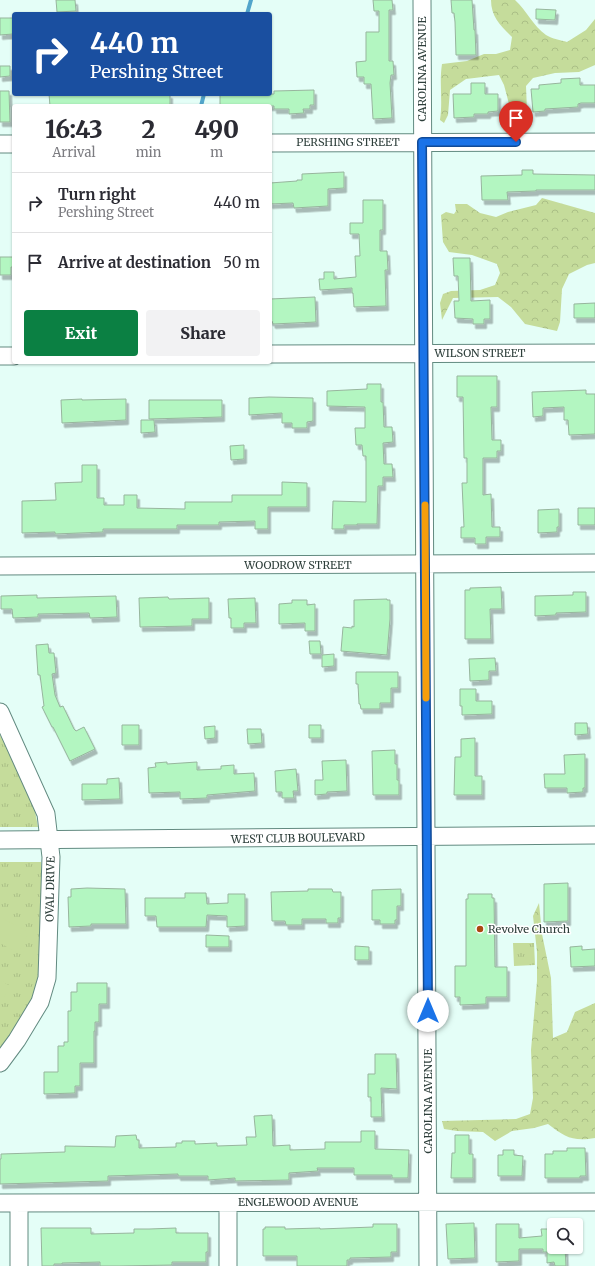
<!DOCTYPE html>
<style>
body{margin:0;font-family:Merriweather,serif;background:#f2f2f3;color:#2b2b33;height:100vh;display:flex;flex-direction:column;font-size:15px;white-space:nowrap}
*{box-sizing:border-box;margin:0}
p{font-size:13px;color:#7c7c81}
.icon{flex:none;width:22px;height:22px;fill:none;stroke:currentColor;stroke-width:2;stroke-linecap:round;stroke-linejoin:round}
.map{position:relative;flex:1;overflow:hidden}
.side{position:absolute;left:12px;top:104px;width:260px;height:260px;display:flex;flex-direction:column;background:#fff;border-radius:4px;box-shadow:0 1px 3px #0004}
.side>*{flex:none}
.top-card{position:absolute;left:12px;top:12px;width:260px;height:84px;border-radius:4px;box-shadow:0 1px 3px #0004;background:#1a4fa0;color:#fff;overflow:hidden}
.tools{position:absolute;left:547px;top:1218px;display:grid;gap:8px}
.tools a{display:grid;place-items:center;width:36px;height:36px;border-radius:4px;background:#fff;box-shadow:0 1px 3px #0004;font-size:20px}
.pin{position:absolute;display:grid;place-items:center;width:34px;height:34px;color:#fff;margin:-41px -17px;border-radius:50% 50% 50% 0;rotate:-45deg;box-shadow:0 0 4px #0007}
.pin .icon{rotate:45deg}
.me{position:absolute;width:44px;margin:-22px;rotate:0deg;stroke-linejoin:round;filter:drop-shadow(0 0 3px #0008)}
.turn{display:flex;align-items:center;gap:14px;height:84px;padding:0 12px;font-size:18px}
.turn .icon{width:52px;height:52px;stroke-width:2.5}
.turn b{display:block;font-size:28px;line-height:34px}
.eta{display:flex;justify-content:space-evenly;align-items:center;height:68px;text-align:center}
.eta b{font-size:24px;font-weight:800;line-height:28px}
.primary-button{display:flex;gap:8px;margin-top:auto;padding:8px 12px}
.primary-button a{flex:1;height:46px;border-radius:4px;background:#0b8043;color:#fff;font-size:16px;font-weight:800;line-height:46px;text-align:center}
.primary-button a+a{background:#f2f2f3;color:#2b2b33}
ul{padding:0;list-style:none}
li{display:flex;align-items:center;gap:12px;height:60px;padding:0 12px;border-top:1px solid #e1e1e2}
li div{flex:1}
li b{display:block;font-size:15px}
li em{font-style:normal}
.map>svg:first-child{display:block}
</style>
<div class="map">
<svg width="595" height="1266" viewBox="0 0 595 1266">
<defs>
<pattern id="forest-crowns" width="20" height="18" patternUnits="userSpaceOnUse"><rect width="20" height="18" fill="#c5dc9b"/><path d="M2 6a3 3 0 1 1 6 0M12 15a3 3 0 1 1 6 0" fill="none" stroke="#aabe86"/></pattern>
<pattern id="park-tufts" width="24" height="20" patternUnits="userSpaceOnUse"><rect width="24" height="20" fill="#c5dc9b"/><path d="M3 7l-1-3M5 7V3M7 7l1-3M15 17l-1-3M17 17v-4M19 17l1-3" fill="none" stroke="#aabe86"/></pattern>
<filter id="shadow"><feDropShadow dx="2.5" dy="4.5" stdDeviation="0" flood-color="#0004"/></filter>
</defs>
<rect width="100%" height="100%" fill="#e4fef7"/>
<path fill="url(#forest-crowns)" d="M491,0H515C527,11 533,26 546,35C552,39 561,40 567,42L586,30L595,19V65L579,72L555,73L533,78L526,86L527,111L532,122H521L513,119L504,85L499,75L466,79L450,90L448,115L444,123L440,120C443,101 439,83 442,64L467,61L484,54H496L510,50L512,37C501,26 491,17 491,0Z
M542,198L595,213V263L587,265L569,274L562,289L560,322L557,331L525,324L511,307L498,297L453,298L442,320L440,303L443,294L451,291L480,290L495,285L500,273L497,264L472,255L449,252L443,242L441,215L446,212L454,214L456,211L455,204H467L480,213L496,217L508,212L536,205Z
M539,903L542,934L551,978L553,1038L567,1032L575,1012L595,1003V1138C573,1142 565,1137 548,1124L534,1128L512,1131L495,1141L483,1132L457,1131L444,1129L442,1121L516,1119L530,1114L533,1098L531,1050L537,981V952L533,916Z"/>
<path fill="url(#park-tufts)" d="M0,735L11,754L34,806L38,827H0Z
M0,862H41L43,930V985L0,1054Z
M513,943H534L535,965L514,966Z"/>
<path fill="#c5dc9b" d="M0,917L29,932L18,953L0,943Z
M0,980L10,986L0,1005Z"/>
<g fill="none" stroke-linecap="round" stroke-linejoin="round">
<path stroke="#52a5cb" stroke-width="4" d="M247,14L251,0
M201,106L204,94"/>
</g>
<path fill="#b3f6c1" stroke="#97b59d" filter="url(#shadow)" d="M56,0H75L76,11L57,12Z
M373,0H392L393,10H389V61H393L394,75H391L390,83L392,118L373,119L371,84H364V77H357L356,62L366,61V32H379V11H374Z
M451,0H472L474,30H475L476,55H456L455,22L454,13H452Z
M536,9L556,10L555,20L536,19Z
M0,18H13V34L0,35Z
M0,66H10V76L0,77Z
M580,78V85H595V103H581L578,104V107L545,109V111L533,112L531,89H539V85L561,83V79Z
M471,83H485V94H498V111L488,112V114H474V117L454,118L453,94H471Z
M314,90V105H310V109H303L304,113L289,114V109H274V106H220V94H274V91Z
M0,91H9L10,122H0Z
M49,94H170V106H50Z
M522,170H533V174L595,175V190H536V191L507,192L508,200H482L481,176L522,175Z
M344,172V188L328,189V206L294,208L293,203L270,204V183L297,181V180H302V174Z
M363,200H383V230H380V251H387L388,270H385L386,306L354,307L353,293H352V288L320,290L319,279H324V272H334V279L356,277L355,256H360L359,234H350V223H363Z
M0,257H14V267H11V275H0Z
M453,258H470L471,301L490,300V319H484V324H473V319L455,318L454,301H459L458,276H454Z
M315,297L316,322L273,324L272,321H270V299Z
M595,303V318H574V304Z
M457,376H497V407H491L492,440H501V451H497V458H483V495L491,494L492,527H500V537H486V544H475V538H461V527H464L462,483H467V458H464L463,397H457Z
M367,384H381V402H383L384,427H392L393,442L383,443L384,464H392L393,477H383V486H378L377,524H357V525H344V529H332L333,501L366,502V456H363L362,445H356L355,428H365V407L327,406V391L367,389Z
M586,390V394H595V434L569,435L568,420H564V407L543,408V416L533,417L532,392Z
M269,397L313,398V421L307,422V428H292V423H282V413L249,415V398Z
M82,399V400L126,399V420L62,423L61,400Z
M149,400H222V417L149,419Z
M141,420H154L155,432L141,433Z
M244,445V459L231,460L230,446Z
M82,465H97V498H104V505H124V495H137V508L185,509V502H232V495H282V482L307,483V507H268V529H255V521L219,522V525H177V529H103V532L55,534V532L22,533V501L56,500L55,483L82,482Z
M578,508H595V525H578Z
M559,509V527H557V532L538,533V510Z
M501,587L502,609H490L491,639H465V590H470V588Z
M573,592H586V612L556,613V615L535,616V596L573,595Z
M37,595V598L116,596L117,617L90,618L89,613L38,614V617L13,618L12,609H1V596Z
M168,597L169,599L209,598V619H192V626L140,627L139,598Z
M255,598L256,623H244V628H231V618H229L228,599Z
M387,599V600H390V619L387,655L341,651L343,627L352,628V626L354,627V600Z
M292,600H307V605L315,604V631H305V623L279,624V604L292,603Z
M309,641H320L321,654H310Z
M48,644L49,653H54L56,673L52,674L55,695L60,707L63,706L74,729L76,731L84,727L95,749L70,761L53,727H52L42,707L44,706L40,675H38L36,645Z
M334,654V666L322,667V655Z
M495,658L496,671H489V680L470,681L469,659Z
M356,672H398V688H391V703H380V709H361L360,704H359L358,684H356Z
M460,689H476V701H492V714L462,715V706H460Z
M575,723H587L588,734L575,735Z
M122,725H139V745H122Z
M309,725H321V738H309Z
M215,726V738L205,739L204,727Z
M247,729H261L262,743L248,744Z
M475,738V776H482V795H454L455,757H461V739Z
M395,750V764H397V780H399V795H373L372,751Z
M585,754V788H583V792L567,793V788H545L544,774H565L564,755Z
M346,760L347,791L327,792V794L315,795V780H323L322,761Z
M167,762V764L197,762V770L221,769V766L234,765V774L254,773L255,791L207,795V798L180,799V792L149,793L148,768L156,767L155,763Z
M296,769L298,791H293L294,798H282V792H276L275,771Z
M119,778L120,799L82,800V784H107V779Z
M568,883V921L544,922V884Z
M87,888L125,889L126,924H91V926L69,927L68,897H71V889Z
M308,889H332L333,892H341V918H338V923H326V919H302V925H286L285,921H272L271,892L308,891Z
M401,889V906H397V920H395V924H380V920H372V890Z
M185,893H206L207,904L228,903V894H245V926L227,927V916L207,915L206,927H157L156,916H145V898H185Z
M468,894H492V898H494L495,967H507V997H486V1004L460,1005V997H455V966H466V899H468Z
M206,935L229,936V947H206Z
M355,946L369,947V960H355Z
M582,946V950L595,949V966L571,967L570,947Z
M77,983H107V1004H99V1022H95V1031H94V1063H80V1086H75V1093L44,1094V1072H58V1046H64V1042H68V1011H71V992H77Z
M375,1054H396L397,1089L381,1088L382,1117H371V1097H368V1074H375Z
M272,1115L273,1146L290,1145V1150L325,1149V1142H361V1131H375V1149L409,1150L408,1178H392V1175H354V1168H317L318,1171L289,1173V1180L235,1181V1178L208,1180V1176H178V1174L108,1176V1181L0,1184V1159H1V1154L65,1152V1146L115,1147L116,1136L136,1135L137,1140H139V1148L176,1147V1143H182V1141H195V1144L217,1143V1146L247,1145L246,1137H256L254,1116Z
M455,1135H469V1154H473V1178H451L452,1153H455Z
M567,1148H585L586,1176H580V1178H545V1154H553V1151H567Z
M503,1150H514V1155L523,1156L522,1176H498V1155H503Z
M474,1223L475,1258L448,1259L446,1224Z
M373,1224H397V1252H391V1257L350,1258V1260H347V1266H297V1256H263V1229H265V1227H285V1229L320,1228V1229L373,1227Z
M496,1224H519V1238L542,1236L541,1229H554V1247H565L566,1266H555L554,1262L547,1263V1252H543V1249H519V1261L496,1262Z
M41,1228H91V1234L134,1233V1229H149L176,1228V1233H208V1252H206V1262H172V1265L119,1266H100V1262L62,1263V1264H54V1266H42Z"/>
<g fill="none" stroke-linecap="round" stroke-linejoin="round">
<defs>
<path id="minor" d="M422,0L428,1266
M270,143L595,142
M0,144H14
M270,354L595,353
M0,356H14
M0,566L595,563
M0,712L46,814L51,857L47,978L40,1002L17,1040L0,1063
M0,840L595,835
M0,1203L595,1202
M19,1203V1266
M228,1203V1266"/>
</defs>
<use href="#minor" stroke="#628a80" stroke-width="19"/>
<use href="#minor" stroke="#fff" stroke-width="17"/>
</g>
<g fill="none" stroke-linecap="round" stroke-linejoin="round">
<defs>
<path id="route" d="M428,1011L422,142H516"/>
</defs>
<use href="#route" stroke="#114b97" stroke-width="10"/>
<use href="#route" stroke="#1a73e8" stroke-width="7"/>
<path stroke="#f59e0b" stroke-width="7" d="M425,505L426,698"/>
</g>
<circle fill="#ab480f" stroke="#fff" stroke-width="1.5" cx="480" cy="929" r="4"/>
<g text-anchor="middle" stroke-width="3" stroke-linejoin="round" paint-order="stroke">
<g font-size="11" fill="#2e3f3b" stroke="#fff">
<text transform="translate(422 69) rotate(-90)" y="4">CAROLINA AVENUE</text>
<text x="348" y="146">PERSHING STREET</text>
<text x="480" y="357">WILSON STREET</text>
<text x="298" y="569">WOODROW STREET</text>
<text transform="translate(298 838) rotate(-1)" y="4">WEST CLUB BOULEVARD</text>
<text transform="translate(50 889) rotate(-89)" y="4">OVAL DRIVE</text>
<text transform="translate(428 1101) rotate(-90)" y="4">CAROLINA AVENUE</text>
<text x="298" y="1206">ENGLEWOOD AVENUE</text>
</g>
<g font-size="11" fill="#2e3f3b" stroke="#fff" text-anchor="start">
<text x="488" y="933">Revolve Church</text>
</g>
</g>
</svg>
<div class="tools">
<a><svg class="icon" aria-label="search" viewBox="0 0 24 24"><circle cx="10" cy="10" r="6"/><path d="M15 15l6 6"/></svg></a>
</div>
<div class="pin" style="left:516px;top:142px;background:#d93025"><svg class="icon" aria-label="arrive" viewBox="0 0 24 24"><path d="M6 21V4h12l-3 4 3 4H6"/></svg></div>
<svg class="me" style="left:428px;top:1011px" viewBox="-20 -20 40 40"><circle r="19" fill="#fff"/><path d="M0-13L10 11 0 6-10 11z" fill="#1a73e8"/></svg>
<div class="top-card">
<div class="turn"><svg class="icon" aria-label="right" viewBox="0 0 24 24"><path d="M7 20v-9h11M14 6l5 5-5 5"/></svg><div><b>440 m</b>Pershing Street</div></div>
</div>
<section class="side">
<div class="eta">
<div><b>16:43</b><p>Arrival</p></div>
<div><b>2</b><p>min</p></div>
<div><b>490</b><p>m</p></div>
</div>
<ul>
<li><svg class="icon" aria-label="right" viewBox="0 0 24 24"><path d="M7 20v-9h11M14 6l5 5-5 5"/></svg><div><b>Turn right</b><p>Pershing Street</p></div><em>440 m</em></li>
<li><svg class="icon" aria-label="arrive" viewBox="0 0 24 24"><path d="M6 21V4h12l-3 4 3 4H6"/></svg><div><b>Arrive at destination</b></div><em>50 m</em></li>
</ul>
<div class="primary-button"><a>Exit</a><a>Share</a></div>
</section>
</div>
